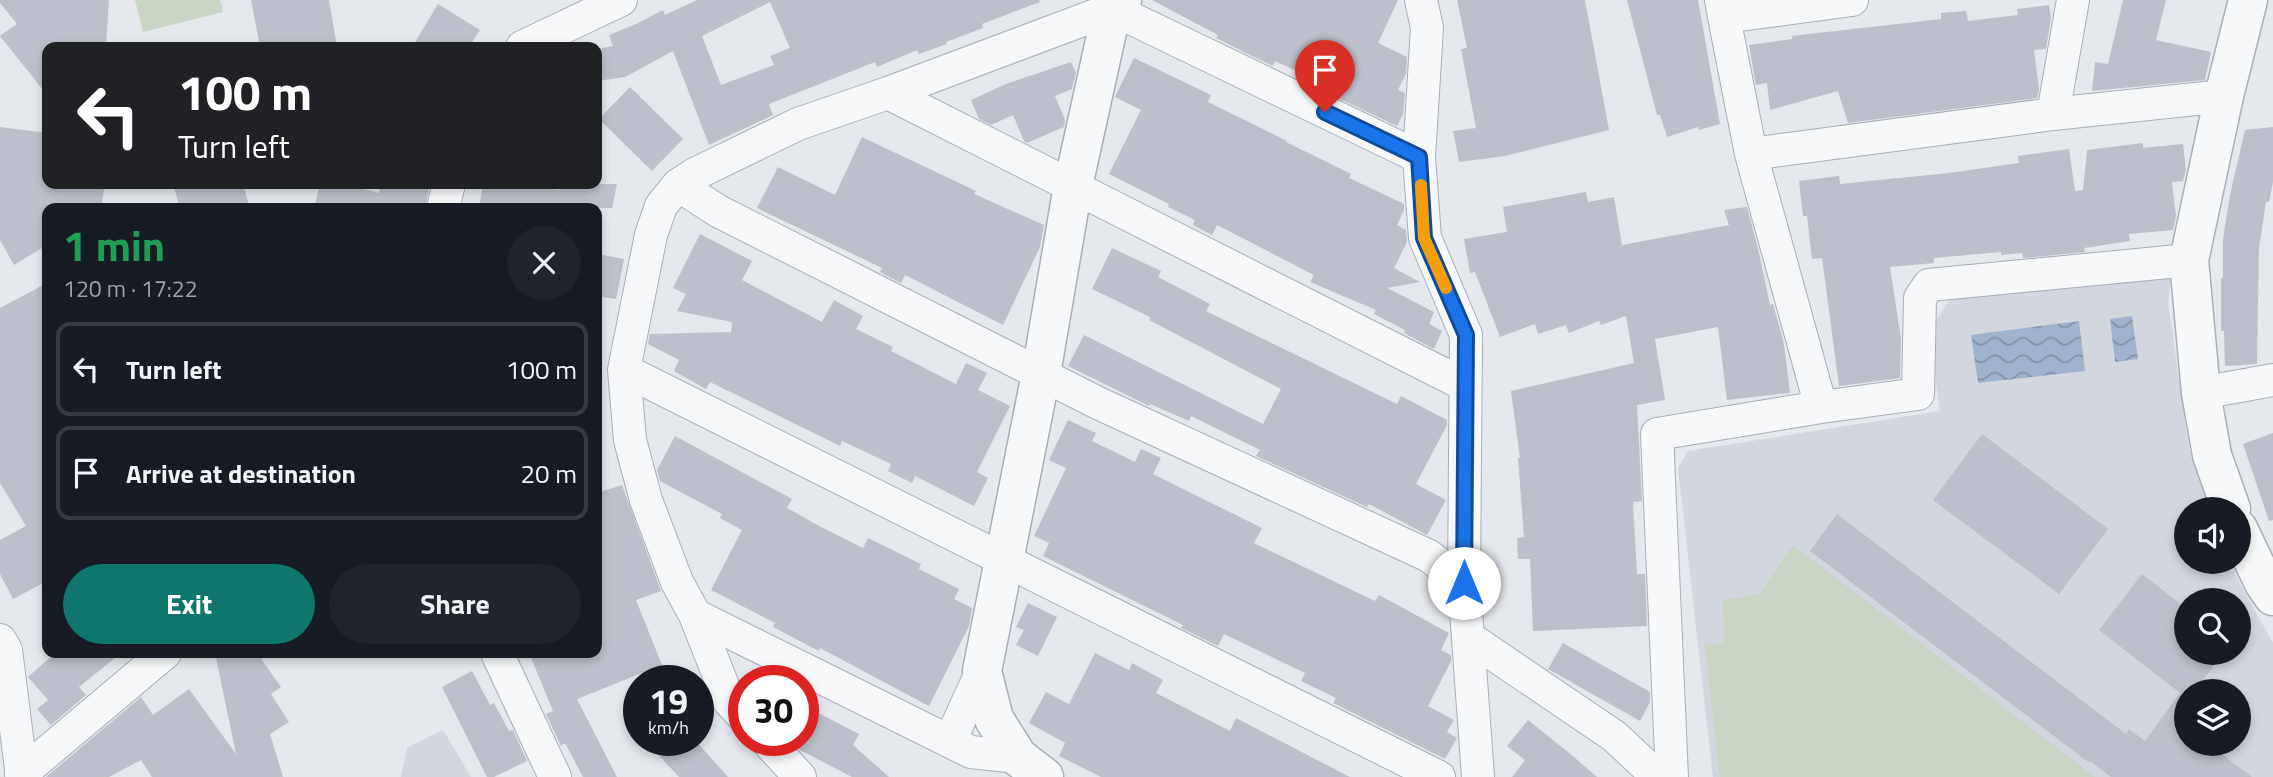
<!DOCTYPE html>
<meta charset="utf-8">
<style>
body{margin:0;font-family:"Titillium Web",sans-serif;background:#20242c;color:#f1f3f6;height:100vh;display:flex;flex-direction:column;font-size:26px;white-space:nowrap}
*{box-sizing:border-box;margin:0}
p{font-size:23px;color:#9ea1a6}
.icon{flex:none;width:38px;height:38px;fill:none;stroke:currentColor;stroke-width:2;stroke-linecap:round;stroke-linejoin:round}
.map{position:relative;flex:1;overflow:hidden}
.details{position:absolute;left:42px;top:203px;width:560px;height:455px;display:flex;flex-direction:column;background:#171b24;border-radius:14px;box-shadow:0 4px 10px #0003}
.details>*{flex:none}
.hud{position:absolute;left:42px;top:42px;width:560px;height:147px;border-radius:14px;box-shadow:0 4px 10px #0003;background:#202124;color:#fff;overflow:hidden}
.buttons{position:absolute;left:2174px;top:497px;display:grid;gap:14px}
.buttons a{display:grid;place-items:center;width:77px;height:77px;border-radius:50%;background:#171b24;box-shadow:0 4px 10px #0003;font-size:35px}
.speed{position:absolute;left:623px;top:665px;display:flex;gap:14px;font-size:35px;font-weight:700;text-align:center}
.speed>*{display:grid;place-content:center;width:91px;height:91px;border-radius:50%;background:#171b24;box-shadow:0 4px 10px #0003;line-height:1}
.speed small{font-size:18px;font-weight:400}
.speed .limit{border:10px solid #d22;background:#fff;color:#111}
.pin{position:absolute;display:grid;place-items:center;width:60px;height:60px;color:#fff;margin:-72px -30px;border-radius:50% 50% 50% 0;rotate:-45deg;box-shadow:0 0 7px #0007}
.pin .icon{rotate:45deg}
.me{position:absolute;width:77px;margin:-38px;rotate:0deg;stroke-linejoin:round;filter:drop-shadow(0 0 5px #0008)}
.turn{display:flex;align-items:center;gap:24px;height:147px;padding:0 21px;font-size:32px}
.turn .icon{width:91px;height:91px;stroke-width:2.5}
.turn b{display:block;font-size:49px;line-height:60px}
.round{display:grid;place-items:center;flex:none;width:74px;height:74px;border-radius:37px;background:#20242c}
.summary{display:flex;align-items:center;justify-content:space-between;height:119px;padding:0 21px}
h1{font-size:42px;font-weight:700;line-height:52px;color:#1e9e55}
.action{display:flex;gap:14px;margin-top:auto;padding:14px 21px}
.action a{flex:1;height:80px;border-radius:42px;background:#0f766e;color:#fff;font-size:28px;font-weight:700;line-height:80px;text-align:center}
.action a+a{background:#20242c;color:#f1f3f6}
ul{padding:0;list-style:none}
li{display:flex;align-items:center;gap:21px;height:94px;margin:0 14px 10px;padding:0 7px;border:4px solid #363941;border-radius:14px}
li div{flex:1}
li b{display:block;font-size:26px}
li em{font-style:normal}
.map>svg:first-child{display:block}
</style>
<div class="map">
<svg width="2273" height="777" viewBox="0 0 2273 777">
<defs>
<pattern id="water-waves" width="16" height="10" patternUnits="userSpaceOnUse" patternTransform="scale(1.75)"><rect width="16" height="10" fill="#9fb4cc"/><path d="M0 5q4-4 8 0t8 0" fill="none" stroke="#8293a7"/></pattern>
</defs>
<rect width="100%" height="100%" fill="#e4e7ec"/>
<path fill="#d2d6de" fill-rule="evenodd" d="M2172,277L2168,302L2189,450L2209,509H2186V562H2228L2273,643V777H1713L1678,468L1688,451L1940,411L1929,332L1954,293ZM2186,600H2238V653H2186ZM2186,691H2238V744H2186Z
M443,730L471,777H401L407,748Z"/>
<path fill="#c9d6c5" d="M135,0H220L223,12L143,32Z
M1793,545L2095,777H1720L1705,645L1724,642L1723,600L1760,594Z"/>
<path fill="url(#water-waves)" d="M2132,316L2138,359L2115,362L2110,319Z
M2079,321L2085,371L1978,383L1971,335Z"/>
<path fill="#bbc0ca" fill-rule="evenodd" d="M0,0H109L106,47H47V95L0,36L17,24L0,3Z
M251,0H329L337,47H260Z
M697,0H1039L1040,2L982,24L983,28L946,42L947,44L919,54L917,50L877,67L875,62L769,104L773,115L709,145L673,51L625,77L597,81V49L613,46L609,35L636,24L663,10L665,15ZM770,2L790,48L770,56L774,65L721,85L702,36Z
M1152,0H1398L1378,43L1407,57L1406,74L1398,90L1405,93L1403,114L1397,126L1338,98L1341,92L1275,61L1273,66L1242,51L1216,38L1218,35Z
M1457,0H1585L1609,130L1505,156L1459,162L1453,131L1476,128L1461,49L1467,48Z
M1627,0H1698L1720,124L1699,130L1698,127L1667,137L1660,115H1657Z
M2123,0H2166L2156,40L2211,52L2205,80L2092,91L2095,62L2108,64Z
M438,4L480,30L469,47H412Z
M2049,5L2051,18L2046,49L2034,50L2039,89L2037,98L1848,123L1838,91L1770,110L1767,83L1756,85L1749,45L1792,39V36L1941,19V13L1966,11L1968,21L2018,15L2017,9Z
M1134,58L1211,95L1208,102L1287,141L1286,142L1351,174L1349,178L1404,204V210L1397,225L1406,230L1407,242L1394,268L1420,282L1387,288L1434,312L1429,324L1442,331L1434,349L1404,333L1405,330L1374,314L1376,310L1310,282L1314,275L1217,225L1212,235L1193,225L1195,220L1168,207L1169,204L1109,174L1141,110L1115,97Z
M1071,62L1076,73L1072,89L1055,96L1065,120L1064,127L1027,143L1024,141L1013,115L991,125L979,119L971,100L1006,84Z
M630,87L683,139L652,171L599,119Z
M0,127L47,133V184H105L101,208H47V245L14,265L0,240Z
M2273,127V182L2269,202H2266L2259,248L2257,364L2225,366L2224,331H2221V278H2223V239L2230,195L2245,130Z
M862,137L976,191L974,194L1044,225L1040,247L1003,325L905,275L901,283L880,272L882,268L757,208L778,167L835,195Z
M2143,143V148L2183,144L2186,170L2183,181L2172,182L2176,216L2173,230L2129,234L2130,241L2084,248L2085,252L2023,258L2022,253L2001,255V252L1934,258V263L1890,267L1901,339L1900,378L1839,386L1822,258L1812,259L1807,216H1803L1799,181L1839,176L1840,184L1949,173L2019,163L2018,156L2069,149L2075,191L2083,190L2087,150Z
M173,184H243L250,208H180Z
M320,184H344L379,193L381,184H430L425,208H314Z
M483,184H521L559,190L561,184H617L612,208H479Z
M1586,192L1588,202L1614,197L1622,245L1729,225L1724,210L1747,207L1759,253L1770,305L1773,304L1784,344L1790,393L1727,400L1718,327L1655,339L1665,400L1637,405L1642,501L1633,502L1637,574H1645L1647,626L1533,631L1530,559H1518L1517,538L1524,537L1518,458H1520L1511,391L1634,363L1626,316L1601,325L1599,321L1569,333L1566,325L1538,334L1535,324L1500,337L1475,272L1470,273L1464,239L1507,232L1503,207Z
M700,234L752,261L742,280L822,322L834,300L863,316L856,329L893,347L891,351L956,384L966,363L987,373L978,390L1010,406L977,472L988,478L974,506L915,476L912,483L888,471L891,464L842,441L840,446L710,382L706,389L674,371L679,360L648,344L650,334L731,332L732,322L677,311L686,294L673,288Z
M1112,248L1161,271L1158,277L1210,304L1206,311L1397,404L1401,396L1447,420V425L1416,484L1446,500L1427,535L1369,504L1367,507L1256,456L1260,450L1191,416L1189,421L1150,404L1149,406L1068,366L1084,335L1263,424L1281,389L1149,320L1150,317L1092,289Z
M597,254L624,259L616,299L597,296Z
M47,283V581L13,599L0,574V540L26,526L0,483V308Z
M1068,420L1096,433L1092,441L1135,462L1141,449L1161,458L1153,474L1262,528L1254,543L1375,601L1379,595L1449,633L1441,650L1451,655V661L1428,706L1454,720L1447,732L1457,738L1445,759L1333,703L1336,698L1301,681L1305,673L1224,634L1218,646L1181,628L1183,625L1043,556L1049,543L1034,536L1066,468L1049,460Z
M2273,433V520L2269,521L2243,444Z
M1982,434L2108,529L2059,594L1933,500Z
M675,436L792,499L787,508L821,527L863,548L868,538L921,564L919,569L959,589L954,599L972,608L969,626L929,706L820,648L819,651L773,627L775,623L711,590L742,530L720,518L722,514L660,481L657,470Z
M622,485L661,591L636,600L662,665L577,699L617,777H583L565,743L561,746L546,714L553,711L529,653H597V493Z
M1837,514L2126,734L2129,729L2145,741L2180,693L2099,630L2142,574L2186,608V653H2224L2194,691H2186V744H2208L2252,777H2111L2090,761L2088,762L1810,551Z
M1028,603L1057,617L1038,656L1016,645L1024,630L1016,627Z
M1563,643L1650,692V702L1640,721L1548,669Z
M55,653H121L79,687L86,695L51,725L37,709L48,700L28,677Z
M215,653H261L262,660L281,687L271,694L289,722L270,734L283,777H152L141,760L109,777H46L141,697L153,715L189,689L236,754Z
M1095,653L1129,670L1132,663L1163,680L1156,693L1230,731L1236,718L1350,777H1101L1059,756L1065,743L1029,723L1046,692L1069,704Z
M472,671L490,705L494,703L509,731L513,730L527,761L494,777H487L442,687Z
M803,705L859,734L853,745L889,777H852L800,750L797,746L800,740H803Z
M1528,720L1574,757L1597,777H1512L1525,760L1507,746Z
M645,740H695L728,777H679Z"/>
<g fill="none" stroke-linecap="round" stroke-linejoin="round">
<defs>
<path id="minor" d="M1421,0L1427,28L1419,157L1425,238L1466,335L1464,583L1478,777
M1721,0L1724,17L1852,0
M1724,17L1751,154L1821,407
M522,47L621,0
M888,93L1465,385
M2053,114L2073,0
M1751,154L2053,114L2224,96
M678,185L718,211L1098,403L1429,556L1464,583
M443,208L449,184
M624,370L1439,777
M2201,393L2273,380
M695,615L971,752L1018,757
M1468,637L1614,736L1658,777
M0,640L6,650L22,777
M497,653L555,777
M744,717L729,701L695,615L677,582L646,500L630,440L624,370L651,235L661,206L678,185L695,174L798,124L888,93L1112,9L1419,157
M766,740L800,777
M950,741L982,671
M21,774L165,653
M1672,777L1657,434L1821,407L1918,394L1920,298L1929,285L2189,260"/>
<path id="tertiary" d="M2231,509L2212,455L2201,393L2189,260L2224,96L2248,0
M2238,529L2264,583L2273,596
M1044,777L1018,757L994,719L982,671L1041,374L1073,186L1112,9L1122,0"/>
</defs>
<use href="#minor" stroke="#a9aeb7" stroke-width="34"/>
<use href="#tertiary" stroke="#a9aeb7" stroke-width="41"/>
<use href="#minor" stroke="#f7f8fa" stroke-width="32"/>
<use href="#tertiary" stroke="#f7f8fa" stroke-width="38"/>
</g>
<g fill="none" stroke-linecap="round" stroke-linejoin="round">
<defs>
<path id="route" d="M1325,112L1419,157L1424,238L1466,335L1464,583"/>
</defs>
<use href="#route" stroke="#114b97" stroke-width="18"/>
<use href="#route" stroke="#1a73e8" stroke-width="12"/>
<path stroke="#f59e0b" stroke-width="12" d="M1421,185L1424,238L1446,288"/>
</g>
</svg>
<div class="buttons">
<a><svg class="icon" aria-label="sound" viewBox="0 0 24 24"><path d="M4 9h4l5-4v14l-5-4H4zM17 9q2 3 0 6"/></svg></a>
<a><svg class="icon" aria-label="search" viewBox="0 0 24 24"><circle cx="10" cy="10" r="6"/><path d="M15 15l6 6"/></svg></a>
<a><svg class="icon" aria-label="layers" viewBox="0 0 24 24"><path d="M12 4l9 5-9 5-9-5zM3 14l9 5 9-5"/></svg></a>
</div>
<div class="speed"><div>19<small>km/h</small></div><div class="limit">30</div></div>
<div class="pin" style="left:1325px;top:112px;background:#d93025"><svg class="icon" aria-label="arrive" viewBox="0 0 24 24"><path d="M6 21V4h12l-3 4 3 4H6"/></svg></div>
<svg class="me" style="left:1464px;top:583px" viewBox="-20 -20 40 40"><circle r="19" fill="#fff"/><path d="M0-13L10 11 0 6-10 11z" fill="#1a73e8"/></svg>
<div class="hud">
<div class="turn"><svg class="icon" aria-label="left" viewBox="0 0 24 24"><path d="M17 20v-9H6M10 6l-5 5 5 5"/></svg><div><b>100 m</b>Turn left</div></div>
</div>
<section class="details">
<div class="summary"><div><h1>1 min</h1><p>120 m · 17:22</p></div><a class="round"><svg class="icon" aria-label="close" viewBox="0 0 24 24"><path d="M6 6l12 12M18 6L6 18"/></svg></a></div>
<ul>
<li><svg class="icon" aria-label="left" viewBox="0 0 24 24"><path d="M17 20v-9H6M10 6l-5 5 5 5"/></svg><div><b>Turn left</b></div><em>100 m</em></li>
<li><svg class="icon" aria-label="arrive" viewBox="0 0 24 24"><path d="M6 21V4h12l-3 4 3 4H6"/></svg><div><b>Arrive at destination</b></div><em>20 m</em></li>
</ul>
<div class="action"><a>Exit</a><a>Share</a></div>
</section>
</div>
